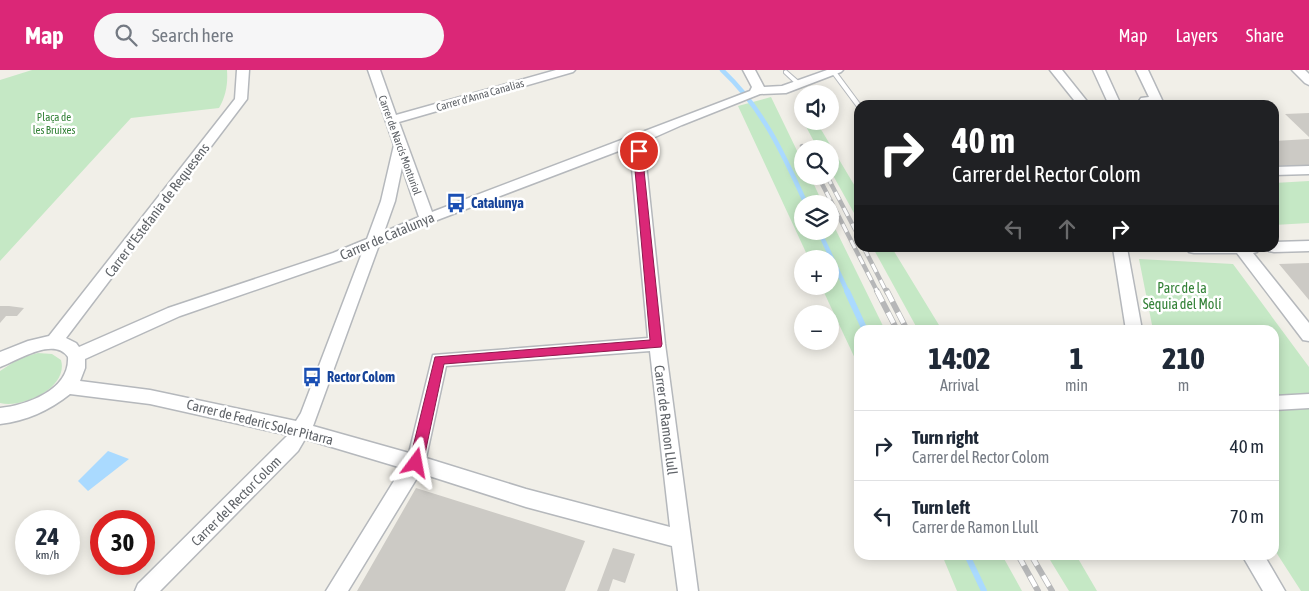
<!DOCTYPE html>
<meta charset="utf-8">
<style>
body{margin:0;font-family:"Asap Condensed",sans-serif;background:#f6f6f7;color:#1f2937;height:100vh;display:flex;flex-direction:column;font-size:19px;white-space:nowrap}
*{box-sizing:border-box;margin:0}
p{font-size:16px;color:#747a83}
.icon{flex:none;width:28px;height:28px;fill:none;stroke:currentColor;stroke-width:2;stroke-linecap:round;stroke-linejoin:round}
.map{position:relative;flex:1;overflow:hidden}
.details{position:absolute;left:854px;top:255px;width:425px;height:235px;display:flex;flex-direction:column;background:#fff;border-radius:15px;box-shadow:0 2px 12px #0003}
.details>*{flex:none}
.guide{position:absolute;left:854px;top:30px;width:425px;height:152px;border-radius:15px;box-shadow:0 2px 12px #0003;background:#202124;color:#fff;overflow:hidden}
.controls{position:absolute;left:794px;top:15px;display:grid;gap:10px}
.controls a{display:grid;place-items:center;width:45px;height:45px;border-radius:50%;background:#fff;box-shadow:0 2px 12px #0003;font-size:25px}
.speed{position:absolute;left:15px;top:440px;display:flex;gap:10px;font-size:25px;font-weight:700;text-align:center}
.speed>*{display:grid;place-content:center;width:65px;height:65px;border-radius:50%;background:#fff;box-shadow:0 2px 12px #0003;line-height:1}
.speed small{font-size:12px;font-weight:400}
.speed .limit{border:8px solid #d22;background:#fff;color:#111}
.pin{position:absolute;display:grid;place-items:center;width:42px;height:42px;color:#fff;margin:-21px;border:2px solid #fff;border-radius:50%;box-shadow:0 1px 5px #0007}
.me{position:absolute;width:55px;margin:-28px;rotate:13deg;stroke-linejoin:round;filter:drop-shadow(0 0 4px #0008)}
.turn{display:flex;align-items:center;gap:18px;height:105px;padding:0 15px;font-size:22px}
.turn .icon{width:65px;height:65px;stroke-width:2.5}
.turn b{display:block;font-size:35px;line-height:42px}
.lanes{display:flex;align-items:center;height:48px;padding:0 15px;background:#0003;justify-content:center;gap:25px;direction:ltr}
.lanes .off{opacity:.35}
.eta{display:flex;justify-content:space-evenly;align-items:center;height:85px;text-align:center}
.eta b{font-size:30px;font-weight:800;line-height:35px}
ul{padding:0;list-style:none}
li{display:flex;align-items:center;gap:15px;height:70px;padding:0 15px;border-top:1px solid #e0e1e3}
li div{flex:1}
li b{display:block;font-size:19px}
li em{font-style:normal}
header{display:flex;align-items:center;gap:30px;box-sizing:border-box;height:70px;padding:0 25px;background:#db2777;color:#fff}
header strong{font-size:24px}
nav{display:flex;gap:28px;margin-inline-start:auto;font-size:18px}
.search{width:350px;height:45px;background:#f6f6f7;display:flex;align-items:center;gap:12px;box-sizing:border-box;padding:0 18px;border-radius:28px;color:#747a83;font-size:19px}
.map>svg:first-child{display:block}
</style>
<header>
<strong>Map</strong>
<div class="search"><svg class="icon" aria-label="search" viewBox="0 0 24 24"><circle cx="10" cy="10" r="6"/><path d="M15 15l6 6"/></svg>Search here</div>
<nav><a>Map</a><a>Layers</a><a>Share</a></nav>
</header>
<div class="map">
<svg width="1309" height="521" viewBox="0 0 1309 521">
<rect width="100%" height="100%" fill="#f1efe8"/>
<path fill="#c5e8c5" d="M32,0H227C228,14 226,26 219,38L131,48L0,191V10Z
M771,27L802,91V106H810L823,134H802V161H830V148L885,260H859V297L821,216H830V189H809L738,36Z
M803,51H816L859,123V152L830,100V79H818Z
M1309,111V153L1274,155V113Z
M873,178H892L942,260H918Z
M1139,189L1233,194L1309,297V521H1301L1274,479V260H1153Z
M38,283L52,284L61,290C69,318 22,339 0,333V301L20,288Z
M942,485H1002L1022,521H957Z
M1047,485H1076L1097,521H1069Z"/>
<path fill="#aadaff" d="M108,381L129,389L88,421L78,411Z"/>
<g fill="none" stroke-linecap="round" stroke-linejoin="round">
<path stroke="#aadaff" stroke-width="4.5" d="M722,0C762,37 784,85 806,134
M819,161L848,223"/>
<path stroke="#aadaff" stroke-width="6" d="M847,221L865,260
M967,485L984,521"/>
</g>
<path fill="#cccac5" d="M1309,43V67L1285,44Z
M1309,69V95L1274,96V71Z
M1309,193V230L1279,194Z
M0,236H9L24,238L17,246H6L0,253Z
M416,418L585,471L565,521H357Z
M613,478L635,484L625,513L613,509L609,521H597Z"/>
<g fill="none" stroke-linecap="round" stroke-linejoin="round">
<defs>
<path id="lane" d="M786,0L802,14V16H798L784,3V1Z
M831,0H835L861,35H859V38L857,37L831,2Z"/>
<path id="street" d="M237,0H249L247,29L66,268L76,273L79,277L168,238L333,183L367,169L381,131L394,75L368,0H380L396,45L556,0H575L573,2L399,52L432,142L750,21L752,17L743,0H755L764,17L782,16L827,0H843L841,2L786,23L760,24L682,55L655,67L645,84L665,274L698,521H678L672,476L526,437L420,403L348,521H326L402,398L305,369L298,381L160,521H135L138,514L288,365L150,334L70,324C50,340 26,351 0,354V338C27,335 70,320 68,287C54,266 17,291 0,297V282L28,271L49,266L235,29ZM637,74L631,88L648,268L433,285L409,383L313,356L379,175L432,152ZM402,97L419,147L384,162L395,131ZM362,183L301,343L296,351L150,320L80,311L85,298V289L180,246ZM650,281L670,457L526,419L426,388L446,296Z
M1050,0H1062L1090,35H1078Z
M1093,0H1105L1121,35H1109Z
M1136,0H1148L1162,30C1157,36 1149,35 1141,35L1139,31L1141,28L1149,27Z
M1292,0H1305L1309,4V15L1305,13Z
M1309,96V104L1274,105V97Z
M1309,171V181L1274,182L1269,181L1267,178H1274V172Z
M1113,178H1127L1142,260H1126Z
M1187,178H1259L1257,182L1253,183L1309,253V271L1303,270L1237,183H1194L1189,182Z
M1309,324V338L1274,340V326Z
M1242,485H1264L1285,521H1263Z"/>
</defs>
<use href="#lane" stroke="#b5b8bc" stroke-width="2"/>
<use href="#street" stroke="#b5b8bc" stroke-width="3"/>
<use href="#lane" fill="#fff" fill-rule="evenodd"/>
<use href="#street" fill="#fff" fill-rule="evenodd"/>
<defs>
<path id="rail-far1" d="M811,75L813,79
M802,76L804,79
M818,106L878,223
M827,106L859,167
M864,178L887,223"/>
<path id="rail" d="M877,221L897,260
M887,221L907,260
M1018,485L1038,521
M1031,485L1052,521"/>
</defs>
<use href="#rail-far1" stroke="#b6b7b8" stroke-width="4.5"/>
<use href="#rail" stroke="#b6b7b8" stroke-width="6"/>
<use href="#rail-far1" stroke="#fff" stroke-width="3" stroke-dasharray="9" stroke-linecap="butt"/>
<use href="#rail" stroke="#fff" stroke-width="4.5" stroke-dasharray="12" stroke-linecap="butt"/>
</g>
<path fill="#db2777" stroke="#8e194d" d="M639,78L644,81V100L662,274L661,277L444,294L423,393L421,397L416,399L411,397L409,393L435,287L650,270L635,100V81Z"/>
<defs>
<symbol id="bus-bare" viewBox="-9 -9 18 18"><path d="M-5-6H5V4H4V6H2V4H-2V6H-4V4H-5ZM-3.5-4V0h7V-4ZM-3.5 1.2v1.5H-2V1.2ZM2 1.2v1.5H3.5V1.2Z" fill="#1a4fb4" stroke="#fff" stroke-width="2.5" paint-order="stroke"/></symbol>
</defs>
<g fill-rule="evenodd">
<use href="#bus-bare" x="442" y="119" width="28" height="28"/>
<use href="#bus-bare" x="298" y="293" width="28" height="28"/>
</g>
<g text-anchor="middle" stroke-width="5" stroke-linejoin="round" paint-order="stroke">
<g font-size="11" fill="#5f6368" stroke="#fff">
<text transform="translate(480 25) rotate(-16)" y="4">Carrer d'Anna Canalias</text>
<text transform="translate(400 75) rotate(70)" y="4">Carrer de Narcís Monturiol</text>
</g>
<g font-size="11" fill="#348238" stroke="#fff">
<text x="54" y="51">Plaça de<tspan x="54" dy="13">les Bruixes</tspan></text>
</g>
<g font-size="14" font-weight="bold" fill="#164399" stroke="#fff" text-anchor="start">
<text x="471" y="138">Catalunya</text>
<text x="327" y="312">Rector Colom</text>
</g>
<g font-size="14" fill="#5f6368" stroke="#fff">
<text transform="translate(157 140) rotate(-53)" y="5">Carrer d'Estefania de Requesens</text>
<text transform="translate(387 166) rotate(-23)" y="5">Carrer de Catalunya</text>
<text transform="translate(666 350) rotate(83)" y="5">Carrer de Ramon Llull</text>
<text transform="translate(260 352) rotate(14)" y="5">Carrer de Federic Soler Pitarra</text>
<text transform="translate(236 431) rotate(-45)" y="5">Carrer del Rector Colom</text>
</g>
<g font-size="14" fill="#348238" stroke="#fff">
<text x="1182" y="223">Parc de la<tspan x="1182" dy="16">Sèquia del Molí</tspan></text>
</g>
</g>
</svg>
<div class="controls">
<a><svg class="icon" aria-label="sound" viewBox="0 0 24 24"><path d="M4 9h4l5-4v14l-5-4H4zM17 9q2 3 0 6"/></svg></a>
<a><svg class="icon" aria-label="search" viewBox="0 0 24 24"><circle cx="10" cy="10" r="6"/><path d="M15 15l6 6"/></svg></a>
<a><svg class="icon" aria-label="layers" viewBox="0 0 24 24"><path d="M12 4l9 5-9 5-9-5zM3 14l9 5 9-5"/></svg></a>
<a>+</a>
<a>−</a>
</div>
<div class="speed"><div>24<small>km/h</small></div><div class="limit">30</div></div>
<div class="pin" style="left:639px;top:81px;background:#d93025"><svg class="icon" aria-label="arrive" viewBox="0 0 24 24"><path d="M6 21V4h12l-3 4 3 4H6"/></svg></div>
<svg class="me" style="left:416px;top:393px" viewBox="-20 -20 40 40"><path d="M0-17L14 15 0 8-14 15z" fill="#db2777" stroke="#fff" stroke-width="4"/></svg>
<div class="guide">
<div class="turn"><svg class="icon" aria-label="right" viewBox="0 0 24 24"><path d="M7 20v-9h11M14 6l5 5-5 5"/></svg><div><b>40 m</b>Carrer del Rector Colom</div></div>
<div class="lanes"><svg class="icon off" aria-label="left" viewBox="0 0 24 24"><path d="M17 20v-9H6M10 6l-5 5 5 5"/></svg><svg class="icon off" aria-label="ahead" viewBox="0 0 24 24"><path d="M12 20V5M6 11l6-6 6 6"/></svg><svg class="icon" aria-label="right" viewBox="0 0 24 24"><path d="M7 20v-9h11M14 6l5 5-5 5"/></svg></div>
</div>
<section class="details">
<div class="eta">
<div><b>14:02</b><p>Arrival</p></div>
<div><b>1</b><p>min</p></div>
<div><b>210</b><p>m</p></div>
</div>
<ul>
<li><svg class="icon" aria-label="right" viewBox="0 0 24 24"><path d="M7 20v-9h11M14 6l5 5-5 5"/></svg><div><b>Turn right</b><p>Carrer del Rector Colom</p></div><em>40 m</em></li>
<li><svg class="icon" aria-label="left" viewBox="0 0 24 24"><path d="M17 20v-9H6M10 6l-5 5 5 5"/></svg><div><b>Turn left</b><p>Carrer de Ramon Llull</p></div><em>70 m</em></li>
</ul>
</section>
</div>
